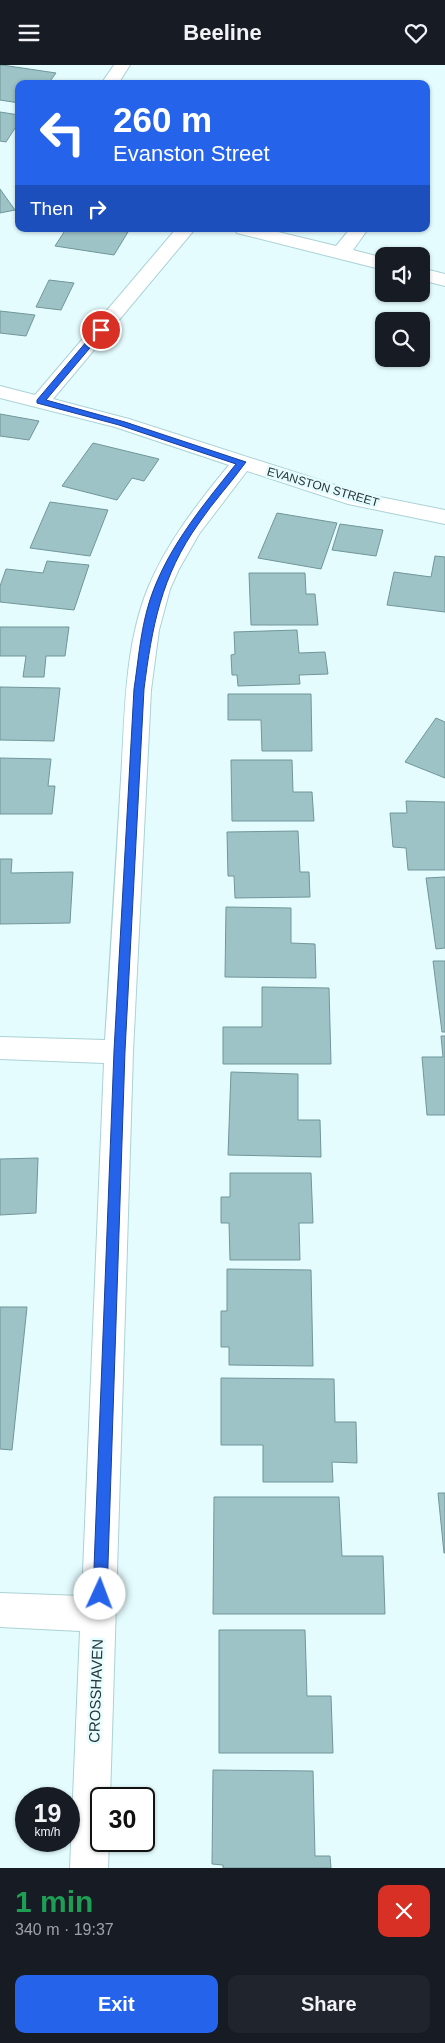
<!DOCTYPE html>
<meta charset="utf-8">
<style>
body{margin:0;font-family:Helvetica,sans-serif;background:#20242c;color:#f1f3f6;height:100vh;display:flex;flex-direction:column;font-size:19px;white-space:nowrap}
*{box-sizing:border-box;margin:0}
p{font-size:16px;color:#9ea1a6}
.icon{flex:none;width:28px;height:28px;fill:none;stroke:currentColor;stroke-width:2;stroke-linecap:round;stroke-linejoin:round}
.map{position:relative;height:1803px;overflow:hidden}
.sheet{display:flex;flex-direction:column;background:#171b24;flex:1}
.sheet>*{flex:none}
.hud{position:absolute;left:15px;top:15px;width:415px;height:152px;border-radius:10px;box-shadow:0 1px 4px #0004;background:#2563eb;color:#fff;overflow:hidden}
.fabs{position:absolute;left:375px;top:182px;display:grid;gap:10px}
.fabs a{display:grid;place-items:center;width:55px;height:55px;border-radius:10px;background:#171b24;box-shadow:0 1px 4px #0004;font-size:25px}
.speed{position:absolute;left:15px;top:1722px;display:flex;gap:10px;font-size:25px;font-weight:700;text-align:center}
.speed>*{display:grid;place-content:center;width:65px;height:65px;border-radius:50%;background:#171b24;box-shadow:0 1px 4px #0004;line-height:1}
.speed small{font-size:12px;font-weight:400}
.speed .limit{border:2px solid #111;border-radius:8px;background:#fff;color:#111}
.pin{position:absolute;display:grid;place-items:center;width:42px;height:42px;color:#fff;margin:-21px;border:2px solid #fff;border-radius:50%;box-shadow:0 1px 5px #0007}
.me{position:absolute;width:55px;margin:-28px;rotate:2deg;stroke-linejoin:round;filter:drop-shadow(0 0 4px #0008)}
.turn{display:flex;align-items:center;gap:18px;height:105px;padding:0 15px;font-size:22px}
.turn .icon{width:65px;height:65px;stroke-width:2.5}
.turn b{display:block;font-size:35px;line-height:42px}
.then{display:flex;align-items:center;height:48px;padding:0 15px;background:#0003;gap:10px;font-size:19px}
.round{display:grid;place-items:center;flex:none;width:52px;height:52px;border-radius:10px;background:#20242c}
.overview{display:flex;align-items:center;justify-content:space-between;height:85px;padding:0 15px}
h1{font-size:30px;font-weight:800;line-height:38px;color:#1e9e55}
.primary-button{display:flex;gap:10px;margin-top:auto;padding:10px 15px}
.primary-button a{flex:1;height:58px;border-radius:10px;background:#2563eb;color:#fff;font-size:20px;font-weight:800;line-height:58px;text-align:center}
.primary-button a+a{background:#20242c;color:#f1f3f6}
header{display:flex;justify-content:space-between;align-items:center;height:65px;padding:0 15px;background:#171b24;font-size:22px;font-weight:800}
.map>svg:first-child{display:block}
</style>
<header><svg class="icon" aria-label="menu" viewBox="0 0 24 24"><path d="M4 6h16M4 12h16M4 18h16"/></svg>Beeline<svg class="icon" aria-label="heart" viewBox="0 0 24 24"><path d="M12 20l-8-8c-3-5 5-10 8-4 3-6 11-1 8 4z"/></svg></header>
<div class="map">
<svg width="445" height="1803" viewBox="0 0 445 1803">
<rect width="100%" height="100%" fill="#e4fcfe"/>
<path fill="#9dc3c7" stroke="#719699" d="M0,0H2L56,8L48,19H19V38L0,35Z
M0,47L19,50V57L6,77L0,76Z
M0,124L15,145L0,148Z
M66,164H104L128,167L114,190L55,181Z
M49,215L74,218L61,245L36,242Z
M0,246L35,250L26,271L0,268Z
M0,349L39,356L29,375L0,371Z
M93,378L159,394L144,416L132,413L117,435L62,421Z
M50,437L108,445L90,491L30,483Z
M277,448L337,458L321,504L258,493Z
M340,459L383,465L376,491L332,485Z
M435,491L445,492V547L387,540L394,507L431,512Z
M47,496L89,500L74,545L0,537V521L6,504L43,508Z
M249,508H305L306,529H315L318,560H251Z
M0,562H69L65,591H46L44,612H23L26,591H0Z
M297,565L299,588L325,587L328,609L299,610L300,619L238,621L237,610H232L231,590L235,589L234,567Z
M0,622L60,623L54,676L0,675Z
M228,629H311L312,686H262L261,655H228Z
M436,653L445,657V713L405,697Z
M0,693L51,694L48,721H55L52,749H0Z
M231,695H292L293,727H312L314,756H232Z
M406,736L445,737V805H408L406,783L393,782L390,748H407Z
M298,766L300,807H309L310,832L235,833L234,811H228L227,767Z
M0,794H12L11,808L73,807L70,858L0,859Z
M445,812V883L436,884L426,813Z
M226,842L291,843V878L315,879L316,913L225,912Z
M433,896H445V967H442Z
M262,922L329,923L331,999H223V962H262Z
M441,971H445V1050H427L422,992H443Z
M231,1007L298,1009V1055H320L321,1092L228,1090Z
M38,1093L36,1148L0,1150V1094Z
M230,1108H311L313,1158H299L300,1195H230L229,1158H221V1132H230Z
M227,1204L311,1205L313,1301L229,1300V1282H221V1246H227Z
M0,1242H27L12,1385L0,1384Z
M221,1313L334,1314L335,1357H356L357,1398L332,1397L333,1417H263V1380H221Z
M438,1428H445V1488H444Z
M214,1432H339L342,1491H383L385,1549H213Z
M219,1565H305L307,1631H331L333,1688H219Z
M213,1705L313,1706L315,1791H330L331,1803H223V1800L212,1799Z"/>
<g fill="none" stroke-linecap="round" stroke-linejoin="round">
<defs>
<path id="minor" d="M114,0H130L118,19H101Z
M176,164H195L53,334L129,354L360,428L445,445V459L348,439L247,406L199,469L179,504L170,524L159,565L151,625L133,987L110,1734H101V1776H109L108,1803H70L80,1566L0,1562V1528L82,1531L104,998L0,994V972L105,975C111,888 116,801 121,714C125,651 124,582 148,523C167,477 198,438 229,400L115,362L0,333V321L35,330Z
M235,164H266L336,181L350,164H368L353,185L384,193V205L237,168Z
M421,203L445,209V221L421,215Z"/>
</defs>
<use href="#minor" stroke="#abd2d5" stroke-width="2"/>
<use href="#minor" fill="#fff" fill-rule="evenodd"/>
</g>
<path fill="#2563eb" stroke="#184099" d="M98,263L105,265L46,335L125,357L246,397C231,418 213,437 199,458C161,511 152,562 144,624L125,986L107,1529L105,1534L100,1536L95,1534L93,1529L114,986L134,624C138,598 140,571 147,545C162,489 201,443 236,399L119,360L37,338V335Z"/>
<g text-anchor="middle" stroke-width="5" stroke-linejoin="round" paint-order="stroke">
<g font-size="12" fill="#273638" stroke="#e4fcfe">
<text transform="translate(323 422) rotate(16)" y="4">EVANSTON STREET</text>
</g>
<g font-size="15" fill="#273638" stroke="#e4fcfe">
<text transform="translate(96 1626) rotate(-88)" y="5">CROSSHAVEN</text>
</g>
</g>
</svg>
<div class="fabs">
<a><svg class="icon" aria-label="sound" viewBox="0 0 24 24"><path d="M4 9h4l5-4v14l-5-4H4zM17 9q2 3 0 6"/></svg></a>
<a><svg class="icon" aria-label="search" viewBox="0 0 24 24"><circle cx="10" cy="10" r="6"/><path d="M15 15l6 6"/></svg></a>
</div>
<div class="speed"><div>19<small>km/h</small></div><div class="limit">30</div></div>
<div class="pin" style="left:101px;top:265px;background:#d93025"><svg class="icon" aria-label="arrive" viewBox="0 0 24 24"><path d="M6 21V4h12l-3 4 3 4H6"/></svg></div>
<svg class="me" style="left:100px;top:1529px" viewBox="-20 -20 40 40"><circle r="19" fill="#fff"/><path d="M0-13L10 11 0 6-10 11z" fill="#2563eb"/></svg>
<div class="hud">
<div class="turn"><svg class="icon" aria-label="left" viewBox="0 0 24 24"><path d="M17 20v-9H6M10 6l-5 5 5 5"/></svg><div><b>260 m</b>Evanston Street</div></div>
<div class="then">Then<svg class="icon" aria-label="right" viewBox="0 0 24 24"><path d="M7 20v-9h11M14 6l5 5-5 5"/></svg></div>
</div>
</div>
<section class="sheet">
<div class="overview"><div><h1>1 min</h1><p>340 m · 19:37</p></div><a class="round" style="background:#d93025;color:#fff"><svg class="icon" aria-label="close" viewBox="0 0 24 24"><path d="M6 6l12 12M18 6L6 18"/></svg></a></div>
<div class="primary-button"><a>Exit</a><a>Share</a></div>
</section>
